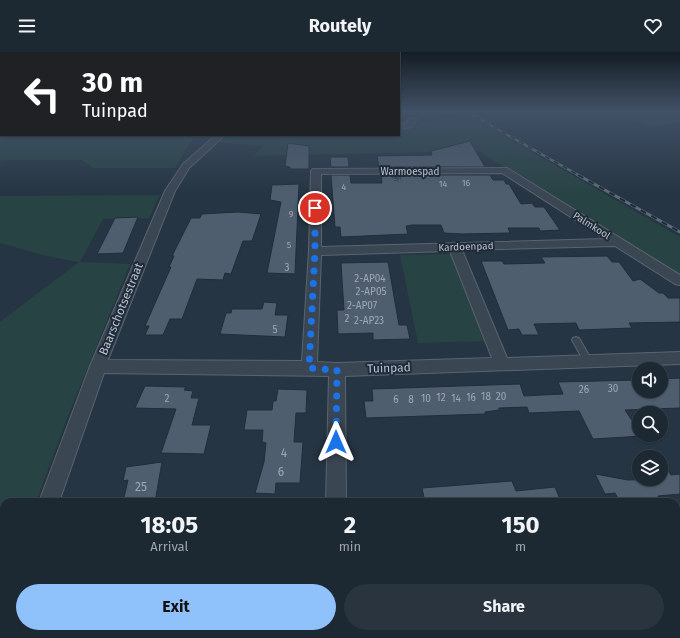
<!DOCTYPE html>
<style>
body{margin:0;font-family:"Fira Sans",sans-serif;background:#29343e;color:#f1f3f6;height:100vh;display:flex;flex-direction:column;font-size:15px;white-space:nowrap}
*{box-sizing:border-box;margin:0}
p{font-size:13px;color:#a0a6ac}
.icon{flex:none;width:22px;height:22px;fill:none;stroke:currentColor;stroke-width:2;stroke-linecap:round;stroke-linejoin:round}
.map{position:relative;flex:1;overflow:hidden}
.drawer{position:absolute;left:0px;top:446px;width:680px;height:140px;display:flex;flex-direction:column;background:#1c2832;border-radius:12px 12px 0 0;box-shadow:0 1px 3px #0004,0 0 0 1px #3a444d}
.drawer>*{flex:none}
.banner{position:absolute;left:0px;top:0px;width:400px;height:84px;box-shadow:0 1px 3px #0004,0 0 0 1px #3a444d;background:#202124;color:#fff;overflow:hidden}
.tools{position:absolute;left:632px;top:310px;display:grid;gap:8px}
.tools a{display:grid;place-items:center;width:36px;height:36px;border-radius:50%;background:#1c2832;box-shadow:0 1px 3px #0004,0 0 0 1px #3a444d;font-size:20px}
.pin{position:absolute;display:grid;place-items:center;width:34px;height:34px;color:#fff;margin:-17px;border:2px solid #fff;border-radius:50%;box-shadow:0 1px 4px #0007}
.me{position:absolute;width:44px;margin:-22px;rotate:0deg;stroke-linejoin:round;filter:drop-shadow(0 0 3px #0008)}
.turn{display:flex;align-items:center;gap:14px;height:84px;padding:0 16px;font-size:18px}
.turn .icon{width:52px;height:52px;stroke-width:2.5}
.turn b{display:block;font-size:28px;line-height:34px}
.eta{display:flex;justify-content:space-evenly;align-items:center;height:68px;text-align:center}
.eta b{font-size:24px;font-weight:700;line-height:28px}
.action{display:flex;gap:8px;margin-top:auto;padding:8px 16px}
.action a{flex:1;height:46px;border-radius:24px;background:#8fc1fa;color:#111;font-size:16px;font-weight:700;line-height:46px;text-align:center}
.action a+a{background:#29343e;color:#f1f3f6}
header{display:flex;justify-content:space-between;align-items:center;height:52px;padding:0 16px;background:#1c2832;font-size:18px;font-weight:700}
.map>svg:first-child{display:block}
</style>
<header><svg class="icon" aria-label="menu" viewBox="0 0 24 24"><path d="M4 6h16M4 12h16M4 18h16"/></svg>Routely<svg class="icon" aria-label="heart" viewBox="0 0 24 24"><path d="M12 20l-8-8c-3-5 5-10 8-4 3-6 11-1 8 4z"/></svg></header>
<div class="map">
<svg width="680" height="586" viewBox="0 0 680 586">
<rect width="100%" height="100%" fill="#263543"/>
<path fill="#284344" d="M0,60L1,83H195L175,116H93L82,108H2L0,110Z
M618,60H680V69L652,76Z
M466,62L680,185V225L479,99L254,104L263,94L219,90L227,83H399V76Z
M160,143L149,166L103,167L80,210L130,212L67,366L36,450H4V582L3,586H0V270L79,210L46,204L0,191V144Z
M454,202L485,289L418,291L400,203Z"/>
<path fill="#4f5e6e" stroke="#212d3a" d="M470,89L485,115H379L377,104L432,103L431,99Z
M288,91L309,94V117H290V115L285,114Z
M330,105H348L349,115H331Z
M331,123H350L351,131H382L381,123H391L394,128L399,129L400,128V123H490L493,128H504L506,132H509L521,152L532,151L535,155H544L560,178L540,179L539,176H508L510,181L462,182L444,181L441,173H412L406,174L408,182L341,185L340,175H335Z
M299,132L295,222L267,221L281,150L270,148L272,133Z
M238,160L261,162L252,189H243L231,222L225,221L223,228L197,227L182,267H170L163,283H145L149,274H145L171,215H169L174,204H172L191,166H200L202,162Z
M138,165L123,201L97,202L115,166Z
M607,204L612,210H619L633,229L640,227L659,241H663L668,246H680V270L629,271L632,276L579,278L576,271L534,272L539,283H522L519,277L508,278L481,209H502L504,212L545,211L541,205Z
M388,210L399,273H407L410,287L373,288V281L338,282L337,258H344L341,211Z
M264,250L277,251L275,263H288L285,285L220,282L226,261H231L232,257H262Z
M680,326V356L625,358L639,379V383L642,384L593,387L579,359L529,361L527,355L499,356V358L485,360V362L366,366L364,349H373L372,337L520,332L524,344L542,343L563,342L558,330L639,328V339H661V327Z
M145,334L186,335L184,338L193,339L191,346H199L192,373H211L204,402L161,401L176,357L135,356Z
M278,337L307,338L306,361H296L294,390H303L300,431H276L275,442L255,441L264,410L266,391L262,390L263,378H244L247,358H272L273,349H276Z
M661,408L671,423L680,422V442L658,444L662,450H620L615,441L605,442L595,422L628,428L661,427Z
M162,410L155,450H123L128,428L123,429L126,415Z
M512,429L516,439L555,435L561,450H425L422,436Z"/>
<g fill="none" stroke-linecap="round" stroke-linejoin="round">
<defs>
<path id="lane" d="M395,117L398,119L399,128L394,127L392,119Z
M576,285L579,286L591,307L592,309L591,311H585L572,288L573,286Z"/>
<path id="street" d="M409,66H415L416,68L412,75L399,77V73L406,71Z
M216,83H225L189,116L175,139L108,308L302,309L309,199L311,119L313,117L507,116L680,223V233L675,232L615,194L462,198L507,306L680,300V312L345,324L346,450H326L329,324L104,321L59,450H39L90,314L165,139L183,112ZM502,121L605,187L321,195V122ZM450,199L492,306L337,311L317,310L321,203Z
M680,487V509L676,510V488Z
M4,582H28L27,586H3Z"/>
</defs>
<use href="#lane" stroke="#596470" stroke-width="2"/>
<use href="#street" stroke="#596470" stroke-width="2"/>
<use href="#lane" fill="#3b4653" fill-rule="evenodd"/>
<use href="#street" fill="#3b4653" fill-rule="evenodd"/>
<defs>
<path id="rail-far1" d="M467,60L580,124"/>
<path id="rail" d="M578,123L680,180"/>
</defs>
<use href="#rail-far1" stroke="#5d6b79" stroke-width="2.5"/>
<use href="#rail" stroke="#5d6b79" stroke-width="3"/>
<use href="#rail-far1" stroke="#1f2b38" stroke-width="1.5" stroke-dasharray="5" stroke-linecap="butt"/>
<use href="#rail" stroke="#1f2b38" stroke-width="2" stroke-dasharray="6" stroke-linecap="butt"/>
</g>
<linearGradient id="sky" x2="0" y2="1"><stop stop-color="#151d25"/><stop offset="0.42" stop-color="#415166"/><stop offset="1" stop-color="#415166" stop-opacity="0"/></linearGradient>
<rect width="680" height="142" fill="url(#sky)"/>
<g fill="none" stroke-linecap="round" stroke-linejoin="round">
<path stroke="#1a73e8" stroke-width="7" stroke-dasharray="0 12.6" d="M315,156V199L309,316L337,318L336,390"/>
</g>
<g text-anchor="middle" stroke-width="4" stroke-linejoin="round" paint-order="stroke">
<g font-size="9" fill="#9ea8b4">
<text x="466" y="134">16</text>
<text x="443" y="135">14</text>
<text x="344" y="138">4</text>
<text x="291" y="165">9</text>
<text x="289" y="196">5</text>
</g>
<g font-size="10" fill="#b8c1cc" stroke="#1f2b38">
<text x="410" y="123">Warmoespad</text>
<text transform="translate(592 173) rotate(32)" y="4">Palmkool</text>
<text transform="translate(466 194) rotate(-2)" y="4">Kardoenpad</text>
</g>
<g font-size="10" fill="#9ea8b4">
<text x="287" y="219">3</text>
<text x="370" y="230">2-AP04</text>
<text x="371" y="243">2-AP05</text>
<text x="362" y="257">2-AP07</text>
<text x="347" y="270">2</text>
<text x="369" y="272">2-AP23</text>
<text x="275" y="281">5</text>
<text x="613" y="340">30</text>
<text x="584" y="341">26</text>
<text x="486" y="348">18</text>
<text x="501" y="348">20</text>
<text x="441" y="349">12</text>
<text x="471" y="349">16</text>
<text x="167" y="350">2</text>
<text x="426" y="350">10</text>
<text x="456" y="350">14</text>
<text x="396" y="351">6</text>
<text x="411" y="351">8</text>
</g>
<g font-size="12" fill="#b8c1cc" stroke="#1f2b38">
<text transform="translate(121 257) rotate(-68)" y="4">Baarschotsestraat</text>
<text transform="translate(389 316) rotate(-2)" y="4">Tuinpad</text>
</g>
<g font-size="12" fill="#9ea8b4">
<text x="284" y="405">4</text>
<text x="281" y="424">6</text>
<text x="141" y="439">25</text>
</g>
</g>
</svg>
<div class="tools">
<a><svg class="icon" aria-label="sound" viewBox="0 0 24 24"><path d="M4 9h4l5-4v14l-5-4H4zM17 9q2 3 0 6"/></svg></a>
<a><svg class="icon" aria-label="search" viewBox="0 0 24 24"><circle cx="10" cy="10" r="6"/><path d="M15 15l6 6"/></svg></a>
<a><svg class="icon" aria-label="layers" viewBox="0 0 24 24"><path d="M12 4l9 5-9 5-9-5zM3 14l9 5 9-5"/></svg></a>
</div>
<div class="pin" style="left:315px;top:156px;background:#d93025"><svg class="icon" aria-label="arrive" viewBox="0 0 24 24"><path d="M6 21V4h12l-3 4 3 4H6"/></svg></div>
<svg class="me" style="left:336px;top:390px" viewBox="-20 -20 40 40"><path d="M0-17L14 15 0 8-14 15z" fill="#1a73e8" stroke="#fff" stroke-width="4"/></svg>
<div class="banner">
<div class="turn"><svg class="icon" aria-label="left" viewBox="0 0 24 24"><path d="M17 20v-9H6M10 6l-5 5 5 5"/></svg><div><b>30 m</b>Tuinpad</div></div>
</div>
<section class="drawer">
<div class="eta">
<div><b>18:05</b><p>Arrival</p></div>
<div><b>2</b><p>min</p></div>
<div><b>150</b><p>m</p></div>
</div>
<div class="action"><a>Exit</a><a>Share</a></div>
</section>
</div>
